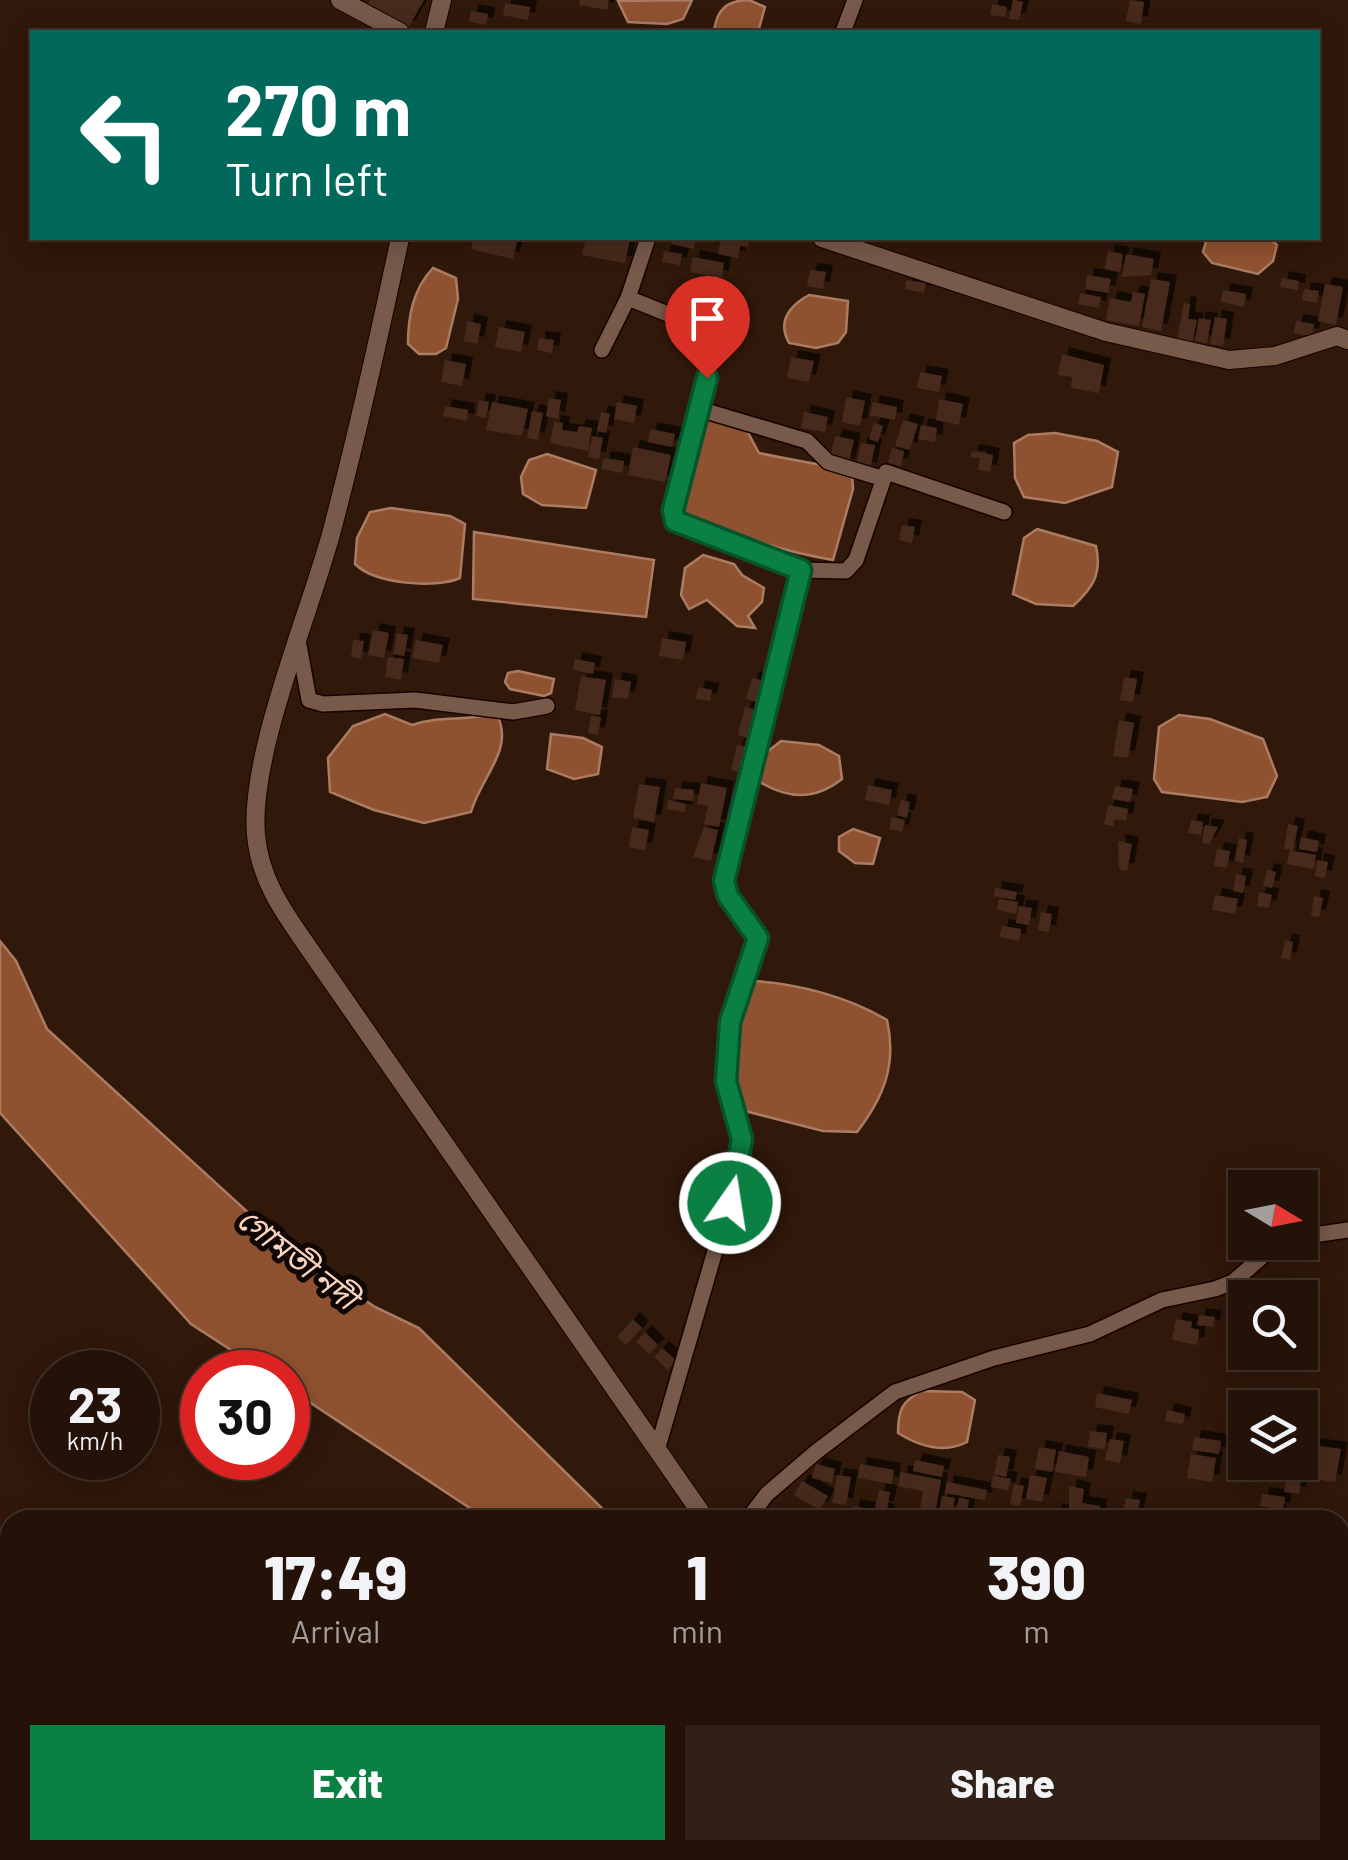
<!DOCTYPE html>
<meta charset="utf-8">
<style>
body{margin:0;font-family:Barlow,"Noto Sans Bengali",sans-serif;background:#302016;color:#f1f3f6;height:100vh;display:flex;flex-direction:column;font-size:38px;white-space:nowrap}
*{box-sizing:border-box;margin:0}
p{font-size:32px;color:#a39e9c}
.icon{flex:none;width:55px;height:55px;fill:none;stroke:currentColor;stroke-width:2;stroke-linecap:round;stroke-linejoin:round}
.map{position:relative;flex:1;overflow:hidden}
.drawer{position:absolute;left:0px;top:1510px;width:1350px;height:350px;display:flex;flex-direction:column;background:#241208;border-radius:30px 30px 0 0;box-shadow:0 5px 25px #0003,0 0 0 2px #413229}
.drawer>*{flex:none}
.guide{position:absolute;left:30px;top:30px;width:1290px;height:210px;border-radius:0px;box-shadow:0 5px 25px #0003,0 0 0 2px #413229;background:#00695c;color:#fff;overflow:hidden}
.needle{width:65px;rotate:100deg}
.buttons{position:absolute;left:1228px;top:1170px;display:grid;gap:20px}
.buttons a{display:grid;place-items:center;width:90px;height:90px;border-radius:0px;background:#241208;box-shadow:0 5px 25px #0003,0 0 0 2px #413229;font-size:50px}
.speed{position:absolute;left:30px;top:1350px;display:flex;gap:20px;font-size:50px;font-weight:700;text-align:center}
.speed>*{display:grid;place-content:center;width:130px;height:130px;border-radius:50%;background:#241208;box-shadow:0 5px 25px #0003,0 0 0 2px #413229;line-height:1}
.speed small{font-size:25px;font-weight:400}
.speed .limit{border:15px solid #d22;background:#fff;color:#111}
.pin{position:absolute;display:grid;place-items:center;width:85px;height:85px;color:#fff;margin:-102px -42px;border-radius:50% 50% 50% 0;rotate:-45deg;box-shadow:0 0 10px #0007}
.pin .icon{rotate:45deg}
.me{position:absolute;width:110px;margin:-55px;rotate:13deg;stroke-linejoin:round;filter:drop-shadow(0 0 8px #0008)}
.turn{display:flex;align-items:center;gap:35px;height:210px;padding:0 30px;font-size:45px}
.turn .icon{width:130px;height:130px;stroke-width:2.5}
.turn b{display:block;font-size:70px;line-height:85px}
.eta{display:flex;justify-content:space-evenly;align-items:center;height:170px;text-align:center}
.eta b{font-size:60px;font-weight:800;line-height:70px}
.cta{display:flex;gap:20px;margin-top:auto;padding:20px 30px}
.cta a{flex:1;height:115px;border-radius:0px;background:#0b8043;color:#fff;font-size:40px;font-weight:800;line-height:115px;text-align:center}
.cta a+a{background:#302016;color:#f1f3f6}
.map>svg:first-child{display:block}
</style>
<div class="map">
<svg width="1348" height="1860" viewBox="0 0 1348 1860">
<defs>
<filter id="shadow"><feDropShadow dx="7" dy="-7" stdDeviation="0" flood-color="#0009"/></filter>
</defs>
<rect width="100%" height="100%" fill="#30180a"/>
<path fill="#8f5230" stroke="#ac7c62" stroke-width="2.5" d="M692,0L683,19L667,24L628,22L618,1Z
M749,0L765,7L758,32H714C716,11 726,0 749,0Z
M1207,238H1269L1277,245L1273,261L1258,274L1212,263L1203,252Z
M433,268L456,278L458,299L446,348L436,354H419L408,344C408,316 413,289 433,268Z
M809,295L848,301L846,332L838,343L816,348L789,343C777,321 789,306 809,295Z
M700,417L745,427L759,453C791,460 820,464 852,471L853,489L833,560C780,551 729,534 680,510Z
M1055,433L1097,441L1118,452L1112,487L1065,503L1024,497L1015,478L1014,443L1028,435Z
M547,454L596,470L586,508L542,505L523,494L521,477L529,460Z
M391,508L450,516L465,524L460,578C435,589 375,584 355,564L357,538L370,512Z
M1037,529L1096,546C1102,574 1093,588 1073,606L1036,604L1013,594L1024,538Z
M474,532L654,560L646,617L473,599Z
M703,555L734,564L742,575L764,588L762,602L748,616L755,628L737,626L707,600L689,609L681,595L685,568Z
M518,671L554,679L551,693L544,696L510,689L505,682L508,673Z
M496,713C516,749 481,776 471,812L424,823L374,810L330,792L328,758L353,726L385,714L412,725C441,715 467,722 496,713Z
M1179,715L1210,719L1263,739L1277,776L1267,797L1242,802L1162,792L1154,779L1159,727Z
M551,734L583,738L602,747L598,774L574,779L547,769Z
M781,741L819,745L839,756L842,779C814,801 788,799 758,781L763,755Z
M853,829L880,838L873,864L855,863L839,851V837Z
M0,941L16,961L47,1029L286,1247L375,1307L419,1328L614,1520H488L288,1388V1372H265L191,1324L0,1113Z
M752,981C796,983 849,997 887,1020C897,1064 884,1097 857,1132L823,1131L741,1110C726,1057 731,1032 752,981Z
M922,1391L962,1392L975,1400L967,1442C944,1454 919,1446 898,1433C898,1410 902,1401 922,1391Z
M720,1850H822L825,1860H723Z
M997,1850H1168L1177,1858L986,1860Z"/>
<path fill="#462c1d" filter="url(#shadow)" d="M370,0H424L408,28L367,5Z
M580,0H609L607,10L579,5Z
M1013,0L1023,2L1019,20L1009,19Z
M1130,0L1144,2L1141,24L1126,21Z
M505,3L530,7L528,20L503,15Z
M992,4L1007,7L1005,17L990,15Z
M471,11L488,14L486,25L469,22Z
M473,238H518L513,259L471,249Z
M586,238L630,239L625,263L582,255Z
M673,238H696L694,249L671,244Z
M721,238H750L748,247L740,246L738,258L718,254Z
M664,251L682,254L680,265L662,262Z
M1108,251L1123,254L1120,272L1105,269Z
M1126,254L1154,259L1151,275L1122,277Z
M693,257L724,263L722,278L690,272Z
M810,270L826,272L823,289L807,286Z
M1087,275L1111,279L1108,293L1085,289Z
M1282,278L1299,281L1298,290L1280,287Z
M1151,279L1170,282L1161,331L1142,327Z
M906,280L926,283L924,293L905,289Z
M1325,284L1343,287L1336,325L1318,321Z
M1304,289L1319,291L1317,303L1302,300Z
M1223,290L1246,294L1244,307L1221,302Z
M1133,292L1145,294L1139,326L1106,320L1110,298L1131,302Z
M1080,293L1101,297L1099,308L1078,304Z
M1184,303L1190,304L1188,319L1197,320L1192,343L1177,341Z
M1215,317L1227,319L1223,346L1210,344Z
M1199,318L1211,320L1207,343L1195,341Z
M467,321L481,324L477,344L464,341Z
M1296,321L1314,324L1312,336L1294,333Z
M499,327L525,332L521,352L495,347Z
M539,338L554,340L552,353L537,350Z
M1062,354L1104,365L1099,393L1071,388L1072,377L1058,375Z
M791,357L814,361L809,382L787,378Z
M445,360L466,364L462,386L441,382Z
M920,372L942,376L939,392L917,388Z
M846,397L865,401L860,426L842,422Z
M549,398L561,400L558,419L546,416Z
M939,399L963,404L959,425L936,420Z
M479,400L489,402L486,418L476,416Z
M492,402L528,409L522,436L486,430Z
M617,402L637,406L634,423L614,419Z
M873,402L897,407L895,420L870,415Z
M445,406L468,410L467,421L443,416Z
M532,411L543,413L538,440L527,438Z
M601,412L610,414L606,433L597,431Z
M804,412L828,417L825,432L801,428Z
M903,420L918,424L910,450L895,446Z
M554,422L563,423L562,430L577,432L579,426L592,428L588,451L550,443Z
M874,423L883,426L878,442L869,439Z
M921,425L937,428L935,442L918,439Z
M650,429L675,434L672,447L648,442Z
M592,436L603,438L599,459L588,457Z
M835,436L854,440L848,466L829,462Z
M861,443L875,445L870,470L856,467Z
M633,447L671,455L665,482L628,475Z
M892,448L904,451L901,466L888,463Z
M972,451L993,455L990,472L978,470L980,458L970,457Z
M604,458L624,461L622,473L601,469Z
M902,525L915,527L912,543L899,540Z
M373,630L389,633L384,658L368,655Z
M397,633L408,635L404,656L393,654Z
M662,638L686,642L683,660L659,656Z
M353,640L364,641L361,659L351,657Z
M416,640L443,645L439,663L412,658Z
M388,657L404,659L401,680L385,677Z
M575,659L595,663L593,674L573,670Z
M581,676L606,680L600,715L575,710Z
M1124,677L1137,679L1133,702L1120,700Z
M752,678L761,680L756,702L746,699Z
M615,679L631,682L628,699L612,697Z
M698,687L712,690L710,701L696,699Z
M745,707L758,710L752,739L738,735Z
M591,716L601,717L598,735L588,733Z
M1119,720L1134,723L1128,758L1113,756Z
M737,745L748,747L742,773L731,770Z
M701,783L727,788L719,827L704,824L708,806L697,804Z
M639,784L660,787L654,822L633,818Z
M868,785L892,790L889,805L865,800Z
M1115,786L1133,789L1130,802L1112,799Z
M675,788L694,790L693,801L673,799Z
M668,800L686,804L685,812L667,809Z
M901,800L910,802L907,818L897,815Z
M1108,805L1128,809L1126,821L1115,819L1113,826L1104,824Z
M892,817L905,820L902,832L889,829Z
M1191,820L1203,822L1201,835L1188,833Z
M1288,824L1298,826L1293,851L1316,855L1314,869L1287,864L1290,850L1284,849Z
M1205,825L1218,827L1209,844L1202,843Z
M632,827L649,830L645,850L629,847Z
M704,827L718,830L711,861L693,857Z
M1301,837L1319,841L1317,852L1299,849Z
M1239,838L1247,840L1243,863L1235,861Z
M1118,841L1132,844L1127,871L1119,869Z
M1217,849L1230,851L1227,868L1214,866Z
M1317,860L1328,862L1325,878L1315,876Z
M1267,870L1276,872L1272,888L1263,886Z
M1236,874L1246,876L1243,893L1233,891Z
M995,888L1017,892L1015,900L994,896Z
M1259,892L1272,895L1269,908L1257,906Z
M1215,895L1238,899L1235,914L1212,910Z
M1314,896L1323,898L1319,917L1311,916Z
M999,899L1018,902L1016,914L997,910Z
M1019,906L1032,908L1029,925L1016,923Z
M1041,912L1052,914L1049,932L1038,930Z
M1002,926L1021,929L1019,941L999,937Z
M1285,940L1293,942L1290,960L1281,958Z
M1284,1242L1295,1244L1293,1259L1281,1257Z
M1238,1313L1245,1314L1244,1335L1234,1333Z
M1199,1315L1215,1317L1213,1327L1197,1325Z
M633,1319L642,1328L626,1345L617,1337Z
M1176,1319L1192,1322L1191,1328L1199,1330L1197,1345L1172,1340Z
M645,1332L658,1345L649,1354L636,1342Z
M662,1348L676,1360L668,1370L654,1357Z
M1097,1393L1132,1400L1129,1414L1095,1407Z
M1167,1410L1185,1414L1183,1424L1165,1421Z
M1090,1431L1107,1433L1105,1449L1088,1447Z
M1194,1437L1221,1441L1219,1454L1192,1450Z
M1110,1439L1124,1441L1120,1463L1105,1460Z
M1313,1445L1341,1449L1335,1482L1307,1478Z
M1039,1447L1056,1450L1052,1472L1035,1469Z
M1059,1451L1089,1457L1086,1477L1055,1472Z
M1191,1454L1216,1458L1212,1482L1187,1478Z
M998,1455L1010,1457L1006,1477L994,1474Z
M915,1460L944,1466L942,1477L913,1471Z
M816,1464L835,1469L832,1483L812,1478Z
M860,1464L894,1470L892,1484L858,1478Z
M1288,1469L1302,1471L1299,1494L1284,1492Z
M901,1472L941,1480L934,1519L919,1516L923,1491L898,1486Z
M837,1475L851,1477L846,1505L832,1503Z
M1030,1475L1047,1478L1042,1502L1026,1499Z
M993,1476L1011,1479L1008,1490L991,1487Z
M802,1481L828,1496L820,1510L794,1495Z
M947,1482L987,1490L985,1500L945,1493Z
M1014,1484L1024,1486L1020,1506L1010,1504Z
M1069,1486L1084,1489L1082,1503L1100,1506L1099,1516L1069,1511Z
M879,1490L890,1492L887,1509L875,1507Z
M1262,1494L1285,1497L1283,1510L1260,1506Z
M942,1496L955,1498L952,1513L939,1511Z
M959,1498L969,1500L966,1518L955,1516Z
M1126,1498L1140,1500L1136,1520L1122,1518Z
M853,1506L869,1509L867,1520H851Z
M871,1508L888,1511L886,1520H869Z
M1260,1508L1279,1511L1277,1520L1259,1518Z
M1055,1510L1100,1518V1520H1054Z"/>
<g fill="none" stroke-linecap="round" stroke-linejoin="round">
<defs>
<path id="minor" d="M843,32L855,0
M628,298L705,329L715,346L673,510L675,521L801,570L724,881L728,897L758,938C746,985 721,1031 726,1082C729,1112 742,1134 740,1165L658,1447
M602,350L628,298L648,238
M699,409L807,441L828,462L881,478
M801,570L846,571L856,560L886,472L1004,512
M299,645L309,700L323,704L415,700L513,712L547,706
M1300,1237L1348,1230
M747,1520L767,1494L816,1452L895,1392L994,1358L1090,1334L1162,1300L1215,1289L1233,1282L1279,1242
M1267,1850L1314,1860"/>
<path id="tertiary" d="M340,0L400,32
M434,32L442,0
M400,238C379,337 357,436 331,534C309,615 249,756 256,835C260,881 285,914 310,950L706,1520
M822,238L1106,332L1229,360L1275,356L1337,336L1348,340
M883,1850L888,1860"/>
</defs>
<use href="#minor" stroke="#170300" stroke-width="18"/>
<use href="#tertiary" stroke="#170300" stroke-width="20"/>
<use href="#minor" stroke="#785a4b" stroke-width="15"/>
<use href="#tertiary" stroke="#785a4b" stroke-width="18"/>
</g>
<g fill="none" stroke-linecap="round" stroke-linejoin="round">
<defs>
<path id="route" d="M707,378L673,510L675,521L801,570L724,881L728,896L758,938L730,1022L726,1081L742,1139L730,1203"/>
</defs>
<use href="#route" stroke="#07532c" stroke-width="25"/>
<use href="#route" stroke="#0b8043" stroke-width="18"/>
</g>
<g text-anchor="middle" stroke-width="10" stroke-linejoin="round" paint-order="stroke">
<g font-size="32" font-style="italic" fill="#f8d3bf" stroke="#100603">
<text transform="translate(297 1259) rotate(38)" y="11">গোমতী নদী</text>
</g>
</g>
</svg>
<div class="buttons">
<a><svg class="needle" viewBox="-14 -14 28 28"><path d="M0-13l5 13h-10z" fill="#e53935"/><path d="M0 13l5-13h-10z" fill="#a39e9c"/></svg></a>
<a><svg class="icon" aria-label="search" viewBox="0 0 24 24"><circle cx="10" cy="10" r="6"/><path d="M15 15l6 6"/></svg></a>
<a><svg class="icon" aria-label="layers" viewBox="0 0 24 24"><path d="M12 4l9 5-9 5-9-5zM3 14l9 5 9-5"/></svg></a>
</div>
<div class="speed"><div>23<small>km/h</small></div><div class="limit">30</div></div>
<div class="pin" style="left:707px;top:378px;background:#d93025"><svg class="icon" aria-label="arrive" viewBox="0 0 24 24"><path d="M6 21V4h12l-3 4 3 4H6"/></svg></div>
<svg class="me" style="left:730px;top:1203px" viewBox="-20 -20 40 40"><circle r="17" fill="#0b8043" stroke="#fff" stroke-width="3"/><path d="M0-11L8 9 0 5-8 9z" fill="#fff"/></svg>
<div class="guide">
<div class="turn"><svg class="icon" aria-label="left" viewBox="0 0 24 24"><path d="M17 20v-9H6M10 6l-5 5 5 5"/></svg><div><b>270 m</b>Turn left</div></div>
</div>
<section class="drawer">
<div class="eta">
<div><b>17:49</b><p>Arrival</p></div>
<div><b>1</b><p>min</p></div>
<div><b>390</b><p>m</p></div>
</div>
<div class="cta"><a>Exit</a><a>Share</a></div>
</section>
</div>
